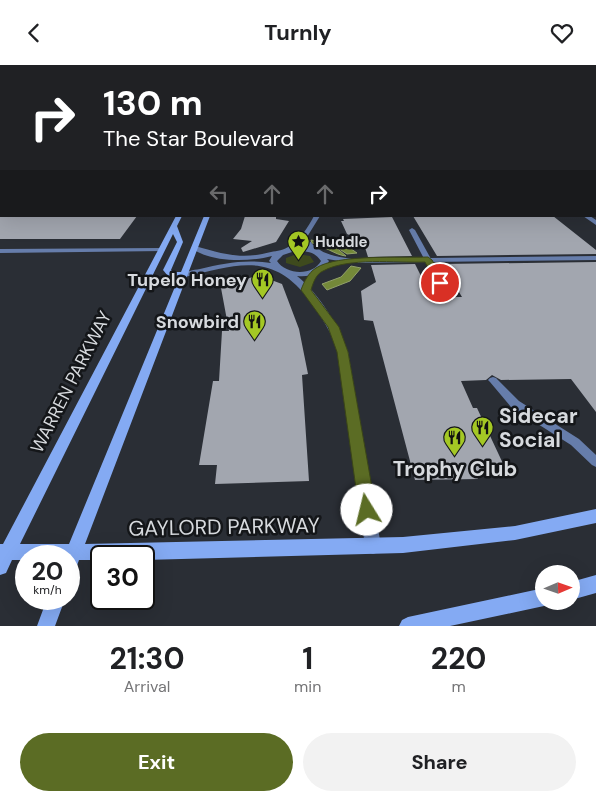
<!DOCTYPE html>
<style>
body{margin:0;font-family:"DM Sans",sans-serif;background:#f2f2f2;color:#202124;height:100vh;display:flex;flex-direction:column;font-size:19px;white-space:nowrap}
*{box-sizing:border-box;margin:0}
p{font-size:16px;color:#757577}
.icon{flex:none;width:28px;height:28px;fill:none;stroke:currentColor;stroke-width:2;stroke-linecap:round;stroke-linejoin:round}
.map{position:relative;height:561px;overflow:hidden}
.sheet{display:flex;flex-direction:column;background:#fff;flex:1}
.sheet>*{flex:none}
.hud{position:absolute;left:0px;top:0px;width:596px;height:152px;box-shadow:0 5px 20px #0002;background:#202124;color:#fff;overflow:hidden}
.needle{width:32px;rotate:88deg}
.tools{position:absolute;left:535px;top:500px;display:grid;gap:10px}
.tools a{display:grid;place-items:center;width:45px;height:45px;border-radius:50%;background:#fff;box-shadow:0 5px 20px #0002;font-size:25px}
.speed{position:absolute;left:15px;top:480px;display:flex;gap:10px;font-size:25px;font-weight:700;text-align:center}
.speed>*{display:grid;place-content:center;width:65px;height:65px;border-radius:50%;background:#fff;box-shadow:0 5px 20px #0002;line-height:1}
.speed small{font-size:12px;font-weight:400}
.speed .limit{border:2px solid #111;border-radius:8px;background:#fff;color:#111}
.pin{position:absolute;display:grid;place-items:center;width:42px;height:42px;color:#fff;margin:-21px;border:2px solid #fff;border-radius:50%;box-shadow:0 1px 5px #0007}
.me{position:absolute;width:55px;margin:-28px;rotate:351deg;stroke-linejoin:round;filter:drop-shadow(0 0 4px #0008)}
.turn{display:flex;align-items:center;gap:18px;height:105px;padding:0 20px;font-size:22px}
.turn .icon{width:65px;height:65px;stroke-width:2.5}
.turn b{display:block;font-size:35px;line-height:42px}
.lanes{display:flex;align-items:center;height:48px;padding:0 20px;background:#0003;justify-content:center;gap:25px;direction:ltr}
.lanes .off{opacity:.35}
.eta{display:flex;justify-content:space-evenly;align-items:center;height:85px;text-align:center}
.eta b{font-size:30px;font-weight:700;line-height:35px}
.button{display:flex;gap:10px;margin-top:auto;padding:10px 20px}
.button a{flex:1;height:58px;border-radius:30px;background:#5b6c24;color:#fff;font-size:20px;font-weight:700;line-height:58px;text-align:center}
.button a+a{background:#f2f2f2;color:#202124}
header{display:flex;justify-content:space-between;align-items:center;height:65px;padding:0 20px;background:#fff;font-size:22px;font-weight:700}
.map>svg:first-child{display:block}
</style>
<header><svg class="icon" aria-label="back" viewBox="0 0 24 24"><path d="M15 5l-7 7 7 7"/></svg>Turnly<svg class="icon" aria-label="heart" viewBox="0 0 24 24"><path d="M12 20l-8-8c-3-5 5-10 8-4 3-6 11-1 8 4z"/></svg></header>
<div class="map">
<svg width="596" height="561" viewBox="0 0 596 561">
<rect width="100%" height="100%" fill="#2a2e35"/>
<path fill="#3e4a1d" d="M297,189L310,191L314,197L300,202L286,198V193Z"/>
<path fill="#748939" stroke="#92a16a" d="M320,171L341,177L357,188L347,189L332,179L346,191C335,190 325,181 312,178L311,175L321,177L316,175Z
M351,201L361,203L350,216L327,225L322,219L341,212Z"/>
<path fill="#a2a6af" d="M0,151H137L120,174H0Z
M245,151H276V154L289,156L276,177L243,187L241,183L252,176L233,174L241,164Z
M413,151H553L596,185V189L437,191Z
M392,152L412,191L368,192L363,176L347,169L341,156H344L343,154Z
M596,197V347L571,314L501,315L492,310L486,315L461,316L473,343H477L506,405L475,406L478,414L415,415L373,256L364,255L361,226L376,217L371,200L415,199L432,233L442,232L451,236L454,232H462L442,199Z
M258,210L282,219L299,264L308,309L302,310L309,416L215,419L217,400H199L213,316H219L222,266H229L221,223Z"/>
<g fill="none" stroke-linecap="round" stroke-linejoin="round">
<path fill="#667dab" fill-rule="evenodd" d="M0,114H1V116H0Z
M595,120H596V123H595Z
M412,163L415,165L452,232L451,234H448L444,232L409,165Z
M162,183L164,184V186L0,188V184Z
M493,312L496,313L519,336L579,374L596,390V402L592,400L571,380L511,342L490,317L488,315L490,313Z"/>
<path fill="#667dab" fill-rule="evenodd" d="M0,125H1V129H0Z
M314,151H320L307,172C317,189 334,191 352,194L596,191V195L352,198L327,194L329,196C322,209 311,212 297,211C318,227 340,263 348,287L381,481L379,487L373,489L367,487L365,481L338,287C332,268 322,253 310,236C273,186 238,199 185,212L181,210C186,206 193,205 200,204C224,198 246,194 271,198L269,196L272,191C249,197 212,198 191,183L195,181C224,189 241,195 271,187C277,186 284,185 290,181C300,175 308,162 314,151ZM303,177L306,182H298ZM295,186C306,186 314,186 321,196C313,211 286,210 277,196L283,190Z
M583,151H590L596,155V160Z"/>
<path fill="#84aaf3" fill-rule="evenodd" d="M176,151H182L177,161L183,177L171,205L173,207H181L204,151H210L85,479L403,472L515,461L596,444V458L515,475L403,488L144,495V491H101V495H79L75,506L69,508V491H26V495H12L6,508L0,510V479H3ZM173,169L177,177L163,205L168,211L179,212L69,479H20Z
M596,510V528L571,535V517Z
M544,523V536H551L544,541L450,561H399L402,555L408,552Z
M47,534H65L55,561H37Z"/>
</g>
<linearGradient id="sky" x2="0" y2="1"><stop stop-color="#17191d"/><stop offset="0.49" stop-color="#444c5c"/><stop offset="1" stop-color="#444c5c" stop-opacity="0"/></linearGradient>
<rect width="596" height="155" fill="url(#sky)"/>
<path fill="#5b6c24" stroke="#3b4617" d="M428,192L432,195L445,218L443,220H437L425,197C395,198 349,192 323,206C316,209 313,218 311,225L339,262L348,287L376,445L373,450L367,453L361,450L359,445L337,287L328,262L301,225C304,217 308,208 316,203C337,189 401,193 428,192Z"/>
<defs>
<symbol id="sight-pin" viewBox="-11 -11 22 30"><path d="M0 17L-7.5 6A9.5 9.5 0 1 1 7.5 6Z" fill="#a4c824" stroke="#141619"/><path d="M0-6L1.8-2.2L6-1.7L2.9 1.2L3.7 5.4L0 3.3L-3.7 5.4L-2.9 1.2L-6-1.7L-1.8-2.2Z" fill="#111"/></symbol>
<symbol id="restaurant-pin" viewBox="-11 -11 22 30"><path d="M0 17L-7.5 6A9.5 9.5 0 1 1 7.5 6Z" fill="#a4c824" stroke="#141619"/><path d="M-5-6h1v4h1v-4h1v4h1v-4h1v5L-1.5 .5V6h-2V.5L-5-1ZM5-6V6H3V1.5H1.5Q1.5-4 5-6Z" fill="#111"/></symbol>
</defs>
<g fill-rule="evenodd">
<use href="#sight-pin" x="286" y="164" width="25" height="34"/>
<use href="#restaurant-pin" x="250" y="202" width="25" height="34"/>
<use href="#restaurant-pin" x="242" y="244" width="25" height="34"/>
<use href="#restaurant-pin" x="470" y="350" width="25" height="34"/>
<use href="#restaurant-pin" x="442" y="360" width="25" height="34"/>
</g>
<g text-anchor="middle" stroke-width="5" stroke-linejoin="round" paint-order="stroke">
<g font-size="15" font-weight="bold" fill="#d7dade" stroke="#141619" text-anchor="start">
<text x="315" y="182">Huddle</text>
</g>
<g font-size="18" font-weight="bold" fill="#d7dade" stroke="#141619" text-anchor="end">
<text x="247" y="221">Tupelo Honey</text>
<text x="239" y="263">Snowbird</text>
</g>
<g font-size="18" fill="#d7dade" stroke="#141619">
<text transform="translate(71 317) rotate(-63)" y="6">WARREN PARKWAY</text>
</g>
<g font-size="21" font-weight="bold" fill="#d7dade" stroke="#141619" text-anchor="start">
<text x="499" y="358">Sidecar<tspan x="499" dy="24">Social</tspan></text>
<text x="455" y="411" text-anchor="middle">Trophy Club</text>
</g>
<g font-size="21" fill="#d7dade" stroke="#141619">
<text transform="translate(224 462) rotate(-1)" y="7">GAYLORD PARKWAY</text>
</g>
</g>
</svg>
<div class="tools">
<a><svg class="needle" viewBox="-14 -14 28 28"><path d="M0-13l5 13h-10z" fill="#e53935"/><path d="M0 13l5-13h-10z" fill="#757577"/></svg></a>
</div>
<div class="speed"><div>20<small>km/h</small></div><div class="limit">30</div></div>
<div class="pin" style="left:440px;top:218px;background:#d93025"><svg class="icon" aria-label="arrive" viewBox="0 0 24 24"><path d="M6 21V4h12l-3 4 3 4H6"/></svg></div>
<svg class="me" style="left:367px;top:445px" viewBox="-20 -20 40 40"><circle r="19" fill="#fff"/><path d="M0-13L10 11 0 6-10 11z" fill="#5b6c24"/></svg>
<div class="hud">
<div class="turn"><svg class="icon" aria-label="right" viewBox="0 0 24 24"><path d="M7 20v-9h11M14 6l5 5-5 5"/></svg><div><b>130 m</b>The Star Boulevard</div></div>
<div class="lanes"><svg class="icon off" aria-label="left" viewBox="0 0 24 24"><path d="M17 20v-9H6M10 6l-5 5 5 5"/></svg><svg class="icon off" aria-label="ahead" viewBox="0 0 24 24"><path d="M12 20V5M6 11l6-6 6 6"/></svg><svg class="icon off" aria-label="ahead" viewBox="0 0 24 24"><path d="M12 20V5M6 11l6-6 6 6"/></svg><svg class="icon" aria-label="right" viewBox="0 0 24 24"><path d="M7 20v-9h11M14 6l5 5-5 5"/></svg></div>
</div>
</div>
<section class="sheet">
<div class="eta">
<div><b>21:30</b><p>Arrival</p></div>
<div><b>1</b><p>min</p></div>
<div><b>220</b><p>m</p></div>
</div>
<div class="button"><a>Exit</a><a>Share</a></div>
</section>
